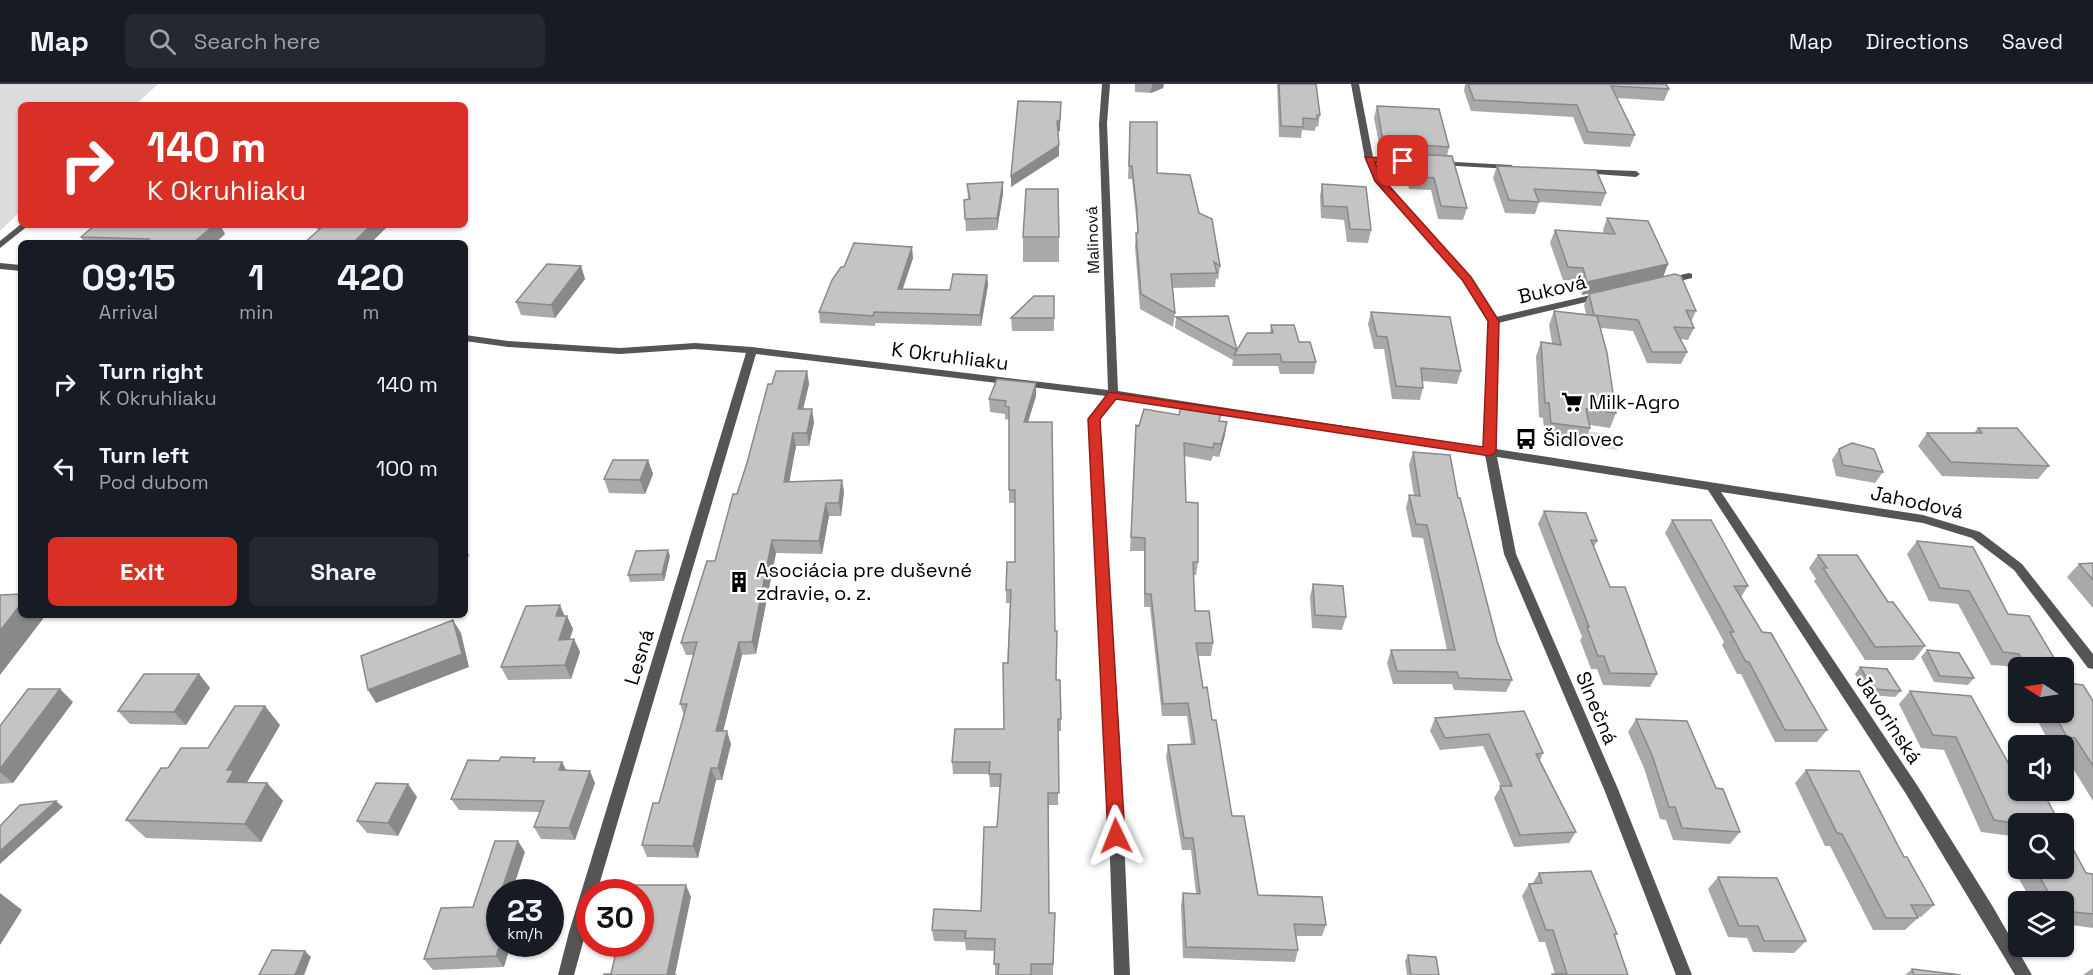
<!DOCTYPE html>
<meta charset="utf-8">
<style>
body{margin:0;font-family:"Space Grotesk",sans-serif;background:#242831;color:#f1f3f6;height:100vh;display:flex;flex-direction:column;font-size:22px;white-space:nowrap}
*{box-sizing:border-box;margin:0}
p{font-size:20px;color:#9ea1a6}
.icon{flex:none;width:33px;height:33px;fill:none;stroke:currentColor;stroke-width:2;stroke-linecap:round;stroke-linejoin:round}
.map{position:relative;flex:1;overflow:hidden}
.panel{position:absolute;left:18px;top:156px;width:450px;height:378px;display:flex;flex-direction:column;background:#171b24;border-radius:9px;box-shadow:0 2px 4px #0004}
.panel>*{flex:none}
.banner{position:absolute;left:18px;top:18px;width:450px;height:126px;border-radius:9px;box-shadow:0 2px 4px #0004;background:#d93025;color:#fff;overflow:hidden}
.needle{width:39px;rotate:282deg}
.buttons{position:absolute;left:2008px;top:573px;display:grid;gap:12px}
.buttons a{display:grid;place-items:center;width:66px;height:66px;border-radius:9px;background:#171b24;box-shadow:0 2px 4px #0004;font-size:30px}
.speed{position:absolute;left:486px;top:795px;display:flex;gap:12px;font-size:30px;font-weight:700;text-align:center}
.speed>*{display:grid;place-content:center;width:78px;height:78px;border-radius:50%;background:#171b24;box-shadow:0 2px 4px #0004;line-height:1}
.speed small{font-size:15px;font-weight:400}
.speed .limit{border:9px solid #d22;background:#fff;color:#111}
.pin{position:absolute;display:grid;place-items:center;width:51px;height:51px;color:#fff;margin:-26px;border-radius:12px;box-shadow:0 3px 9px #0006}
.me{position:absolute;width:66px;margin:-33px;rotate:358deg;stroke-linejoin:round;filter:drop-shadow(0 0 4px #0008)}
.turn{display:flex;align-items:center;gap:21px;height:126px;padding:0 30px;font-size:27px}
.turn .icon{width:78px;height:78px;stroke-width:2.5}
.turn b{display:block;font-size:42px;line-height:51px}
.eta{display:flex;justify-content:space-evenly;align-items:center;height:102px;text-align:center}
.eta b{font-size:36px;font-weight:700;line-height:42px}
.button{display:flex;gap:12px;margin-top:auto;padding:12px 30px}
.button a{flex:1;height:69px;border-radius:9px;background:#d93025;color:#fff;font-size:24px;font-weight:700;line-height:69px;text-align:center}
.button a+a{background:#242831;color:#f1f3f6}
ul{padding:0;list-style:none}
li{display:flex;align-items:center;gap:18px;height:84px;padding:0 30px}
li div{flex:1}
li b{display:block;font-size:22px}
li em{font-style:normal}
header{display:flex;align-items:center;gap:36px;box-sizing:border-box;height:84px;padding:0 30px;background:#171b24;border-bottom:2px solid #363941}
header strong{font-size:28px}
nav{display:flex;gap:33px;margin-inline-start:auto;font-size:21px}
.search{width:420px;height:54px;background:#242831;display:flex;align-items:center;gap:15px;box-sizing:border-box;padding:0 21px;border-radius:9px;color:#9ea1a6;font-size:22px}
.map>svg:first-child{display:block}
</style>
<header>
<strong>Map</strong>
<div class="search"><svg class="icon" aria-label="search" viewBox="0 0 24 24"><circle cx="10" cy="10" r="6"/><path d="M15 15l6 6"/></svg>Search here</div>
<nav><a>Map</a><a>Directions</a><a>Saved</a></nav>
</header>
<div class="map">
<svg width="2093" height="891" viewBox="0 0 2093 891">
<rect width="100%" height="100%" fill="#fff"/>
<path fill="#dcdcdc" d="M0,0H158L135,21H21V127L0,147Z
M1586,347L1615,351L1617,366L1587,362Z"/>
<g fill="none" stroke-linecap="round" stroke-linejoin="round">
<path fill="#555" fill-rule="evenodd" d="M1102,0H1110L1107,40L1118,307L1485,364L1488,237L1463,196L1374,95L1365,75L1351,0H1359L1373,73L1421,76L1425,78L1421,80L1374,78L1382,94L1470,193L1496,233L1600,209L1605,212L1603,214L1498,239L1496,365L1923,431L1980,448L2022,480L2093,570V585L2088,584L2014,486L1972,454L1923,439L1721,408L1917,701L1993,823L2032,891H2015L1906,710L1708,406L1497,373L1516,470L1618,705L1692,891H1676L1604,705L1504,470L1485,371L1116,314L1099,335L1120,660L1130,891H1114L1106,660L1089,335L1106,312L756,270L597,808H590V833L574,891H558L569,848L746,269L695,265L620,270L508,263L465,257V251L508,257L620,264L695,259L752,263L1108,306L1099,40Z
M1436,77L1511,81L1515,83L1511,85L1439,81H1436Z
M1579,85L1636,87L1640,90L1636,93L1582,89L1578,87Z
M21,140L29,141L0,164V157Z
M0,179L21,181V187L0,185Z
M1689,189L1692,190V194L1667,200L1662,197L1664,195Z"/>
</g>
<path fill="#a9a9a9" d="M1135,0H1164L1163,4L1151,9L1135,8Z
M1277,0H1316L1320,31L1318,43L1316,42L1315,47L1302,46L1301,54L1279,53Z
M1465,0H1666L1669,5L1664,17L1617,14L1635,51L1630,63L1584,60L1573,33L1471,27L1464,7Z
M1377,22L1449,63L1447,72L1467,124L1463,136L1438,135L1431,106L1409,105L1404,82L1406,73L1402,72L1400,65L1380,64L1374,34Z
M1130,38L1157,89L1199,129L1220,182L1218,196L1216,194L1215,203L1173,204L1175,229L1173,243L1140,225L1135,163L1136,149H1137V142L1132,95H1128Z
M1497,82L1606,109L1601,122L1539,118L1535,130L1505,129L1493,94Z
M1003,98V110L997,146L966,147L964,116H968L967,100Z
M1322,100L1371,146L1368,159L1347,158L1344,136L1321,134L1320,112Z
M1607,134L1668,180L1663,193L1582,211L1578,197L1563,196L1550,159L1555,146L1604,149L1603,146Z
M95,141H220L225,150L215,159H84L81,153Z
M1023,153H1059V178H1023Z
M913,174L903,205L950,206L987,191L988,201L981,242L875,239V242L820,239L819,228L844,183Z
M581,182L585,195L555,234L521,231L516,218Z
M1589,210L1696,227L1691,238L1694,244L1688,256L1680,255L1687,268L1681,280L1647,279L1633,247L1601,244L1616,329L1610,344L1590,341V344L1584,359L1545,354L1543,334L1539,333L1536,272L1541,258L1552,259L1549,241L1554,227L1586,230L1584,221Z
M1054,212V247H1012L1011,234Z
M1371,228L1461,287L1457,300L1423,297V304L1420,316L1392,315L1384,265H1374L1368,240Z
M1176,233L1237,266L1270,249L1271,241L1299,258L1316,278L1314,290H1280L1278,282H1232L1233,276L1175,244Z
M807,287L809,300L803,325L814,338L809,362H796L789,398L844,408L841,432H829L822,470L776,469L756,570L742,571L723,647L731,660L722,696H716L698,774L647,773L642,761L659,719L684,631L680,620L694,571H686L681,559L715,477L772,300Z
M1036,299V312L1028,338L1055,547L1056,596L1061,635V647H1058V721H1049V829H1055L1053,891H995V867L966,866L965,858L934,857L932,846L981,827L997,743L1000,703H990L989,690H953L952,678L1004,645L1010,519H1006V506L1015,478V419H1009V336L1005,335V330L990,328L989,315Z
M1179,331L1220,337L1225,351L1219,373L1213,372L1211,377L1184,372L1186,418L1198,478L1196,491H1193L1195,527L1213,559L1211,572H1198L1203,604L1212,636L1232,732L1258,811L1326,841L1322,852H1296L1298,866L1295,878L1183,874L1181,821L1183,809L1196,810L1191,766H1182L1166,673L1168,661L1191,660L1187,632H1162L1150,523H1144V467H1130L1135,354L1139,342Z
M1978,344L2049,382L2038,395L1942,392L1918,362L1927,349H1974Z
M1839,365L1883,388L1875,399L1836,392L1832,376Z
M1413,368L1458,414L1497,557L1512,596L1506,608L1454,606L1452,600H1393L1387,579L1391,566H1447L1423,454L1412,453L1406,424L1409,411L1414,412L1409,381Z
M648,376L653,390L645,410L609,409L604,395Z
M1544,427L1597,457L1594,463L1610,503L1657,590L1650,603L1603,601L1597,585H1591L1580,556L1582,553L1538,440Z
M1672,436L1748,502L1741,513L1762,548L1827,646L1817,658H1775L1741,590H1737L1722,561L1724,558L1665,449Z
M1917,457L2008,530L2060,584H2019V603L2007,582L1991,581L1958,520L1929,517L1907,470Z
M1818,471L1888,518L1925,562L1914,576H1865L1814,497L1816,495L1809,484Z
M670,472L664,497L630,498L628,491Z
M2093,479V524L2067,493L2079,480Z
M1313,500L1346,533L1342,546L1312,544L1310,513Z
M565,532H567L573,545L570,555H574L580,568L571,595L508,596L501,583Z
M1927,566L1974,594L1968,601L1934,598L1921,573Z
M1860,583L1901,607L1895,613L1868,611L1855,590Z
M199,590L210,604L186,641L130,640L118,627Z
M2069,599L2093,617V717L2064,670V662H2051L2033,628H2064Z
M1910,607L1971,612L2019,740V753L1981,748L1944,666L1921,664L1899,620Z
M73,618L13,699L0,700V642Z
M1524,627L1543,669L1540,676L1576,748L1569,759L1514,763L1494,714L1501,702L1483,662L1440,666L1430,647L1435,634Z
M1636,635L1716,704L1740,748L1730,760L1673,756L1666,736L1660,735L1644,684L1628,648Z
M280,641L247,698L267,699L283,717L261,758L146,754L126,736L168,684L208,664Z
M537,678H562L566,686L595,699L575,756L541,755L534,743L540,728L459,726L451,715Z
M1806,686L1904,773L1934,821L1921,833H1917L1918,834L1905,846H1873L1830,762H1825L1795,699Z
M417,713L398,752L367,749L357,737Z
M525,768L500,808L504,883L433,886L424,875Z
M2031,784H2064L2093,790V844L2064,840V818H2032L2019,795Z
M1539,789L1617,850L1615,852L1628,891H1551L1552,890H1555L1545,858H1539L1522,812L1529,800H1532Z
M1718,793L1806,857L1794,869L1753,868L1747,854L1728,853L1708,805Z
M1408,871L1439,891H1407L1405,877Z
M2093,884V891H2083Z
M1912,885L1961,891H1905Z"/>
<path fill="#898989" d="M1152,0H1164L1163,4L1151,9Z
M1061,18L1060,47L1056,48L1057,37Z
M1059,61V72L1011,103V92Z
M1003,98V110L997,146V134Z
M214,141H220L225,150L215,159H193Z
M371,141H389L371,159H353Z
M912,163L913,174L899,215L898,205Z
M1668,180L1663,193L1582,211L1587,198Z
M581,182L585,195L555,234L551,221Z
M987,191L988,201L981,242L980,231Z
M807,287L809,300L800,338L798,325Z
M1036,299V312L1024,351V338Z
M812,325L814,338L809,362L807,349Z
M1227,338L1225,351L1219,373L1221,360Z
M793,349L796,362L787,411L784,398Z
M648,376L653,390L645,410L640,396Z
M842,396L844,408L841,432L839,419Z
M826,419L829,432L822,470L819,457Z
M772,456L776,469L756,570L752,558Z
M465,464L469,471L465,479Z
M668,466L670,472L664,497L662,490Z
M21,520V531H46L0,591V547Z
M560,521L566,535L556,532Z
M567,532L573,545L565,569L559,556Z
M453,536L461,549L469,583L376,619L368,606Z
M574,555L580,568L571,595L565,581Z
M739,558L742,571L720,660L716,647Z
M199,590L210,604L186,641L174,628Z
M60,605L73,618L13,699L0,688V685Z
M265,622L280,641L246,700L227,698V686Z
M727,647L731,660L722,696L718,684Z
M562,678L568,690L559,686Z
M711,684L716,696L698,774L693,762Z
M590,687L595,699L575,756L569,744Z
M267,699L283,717L261,758L245,740Z
M408,700L417,713L398,752L388,739Z
M56,717L63,723L0,780V767Z
M518,757L525,768L512,808H501Z
M686,801L691,813L675,891H667Z
M0,809L22,826L0,861Z
M500,860H511L504,883L496,872Z
M305,867L311,873L304,891H295Z"/>
<path fill="#c4c4c4" stroke="#898989" stroke-width="1.5" d="M1279,0H1316L1320,31H1317V35L1303,34V43L1281,42Z
M1468,0H1666L1669,5L1611,2L1635,51L1588,48L1577,21L1474,16Z
M1018,17L1061,18L1060,36L1057,37L1059,61L1011,92Z
M1377,22L1439,25L1449,63L1405,60L1403,53L1382,52Z
M1130,38H1157V89L1190,91L1199,129L1212,135L1220,182L1214,178L1217,189L1171,190L1175,229L1141,210L1136,149H1138L1137,128L1132,82H1129Z
M1407,70L1452,72L1467,124L1441,122L1434,94L1412,92Z
M1497,82L1596,86L1606,109L1534,105L1539,118L1509,116Z
M1003,98L997,134L965,135L964,116L970,115L967,100Z
M1322,100L1366,103L1371,146L1350,145L1347,123L1323,122Z
M1026,105H1058L1059,153H1023Z
M1607,134L1648,137L1668,180L1587,198L1583,184L1568,183L1555,146L1615,150Z
M95,141H214L193,159H145L149,155L81,153Z
M321,141H371L353,159H304L321,144H318Z
M854,159L912,163L898,205L950,206L953,190L987,191L980,231L874,228L873,232L819,228L832,196L841,183H844Z
M547,180L581,182L551,221L516,218Z
M1675,190L1681,192L1696,227L1686,226L1694,244L1674,243L1687,268H1652L1638,236L1594,231L1589,210Z
M1034,212H1054V234H1011Z
M1554,227L1597,232L1607,269L1616,329L1586,325L1590,344L1551,339L1549,319H1545L1541,258L1561,261Z
M1371,228L1450,233L1461,287L1421,284L1423,304L1396,302L1387,253L1377,252Z
M1228,232L1237,266L1176,233Z
M1271,241H1294L1299,258H1310L1316,278H1282L1280,270L1234,271L1247,249H1273Z
M776,287H807L798,325H812L807,349H793L784,398L842,396L839,419H826L819,457L772,456L752,558H739L716,647H727L718,684H711L693,762L642,761L653,719H659L687,620H680L697,558L681,559L707,477H715L733,410H737L747,379L768,300H772Z
M997,295L1036,299L1024,338H1052L1055,547H1057L1056,596H1060L1061,635H1058L1059,709H1048L1049,829H1055L1053,880H1031V891H998L999,880H994L995,855L965,854L966,847L932,846L934,825L981,827L984,743H997L1001,690H989L990,678H952L955,645H1004L1003,579H1008L1011,506H1006L1007,478H1015V406H1009V323L1005,322L1006,317L989,315Z
M1181,323L1221,330L1219,337L1227,338L1221,360L1214,359L1213,364L1184,359L1186,418L1198,419V478H1193L1195,527H1209L1213,559H1196L1203,604L1207,603L1212,636H1216L1232,732H1244L1258,811L1322,813L1326,841L1294,840L1298,866L1186,863L1183,809L1200,810L1193,754H1184L1168,661L1195,660L1188,619L1163,620L1151,510H1145V454L1131,453L1136,341L1139,342L1144,325L1179,331Z
M1978,344H2017L2049,382L1951,378L1927,349H1982Z
M1852,359L1874,365L1883,388L1843,381L1839,365Z
M1413,368L1450,371L1458,414H1460L1497,557L1512,596L1459,594L1457,588L1397,587L1391,566H1455L1427,441L1416,440L1409,411L1420,412Z
M613,376H648L640,396L604,395Z
M1544,427L1586,429L1597,457L1591,456L1610,503H1625L1657,590L1610,589L1604,572H1598L1587,543H1589Z
M1672,436H1711L1748,502H1734L1762,548L1771,549L1827,646H1785L1749,578H1746L1730,548H1734Z
M1917,457L1973,463L2008,530L2029,532L2060,584H2027L2019,570L2003,568L1969,507L1940,504Z
M668,466L662,490L628,491L636,467Z
M1818,471H1857L1888,518H1893L1925,562L1875,563L1823,484H1827Z
M2093,479V496L2079,480Z
M1313,500L1343,502L1346,533L1315,531Z
M21,510V520L0,547V511Z
M560,521L556,532H567L559,556L574,555L565,581L501,583L526,522Z
M453,536L462,570L368,606L361,572Z
M1927,566L1959,569L1974,594L1940,592Z
M1860,583L1887,585L1901,607L1873,605Z
M144,590H199L174,628L118,627Z
M2064,591L2069,599L2083,601L2093,617V682L2075,654L2067,653L2053,628H2064Z
M28,605H60L0,685V642Z
M1910,607L1971,612L2016,693H2019V706H2042L2060,740H2020L1994,736L1956,653L1933,651Z
M235,622H265L227,686H234L227,698L267,699L245,740L126,736L161,684H168L181,664H208Z
M1524,627L1543,669L1536,670L1576,748L1520,751L1500,702H1512L1489,650L1445,654L1435,634Z
M1636,635L1687,637L1716,704L1723,705L1740,748L1682,744L1675,723H1669L1652,671Z
M501,673L535,674L533,678H562L559,686L590,687L569,744L534,743L544,717L451,715L468,676L499,677Z
M1806,686L1859,687L1904,773H1907L1934,821H1911L1918,834H1886L1842,750L1837,749Z
M376,699L408,700L388,739L357,737Z
M56,717L0,767V742L20,721Z
M2064,748L2086,789L2093,790V830L2064,827V818H2054L2034,784L2059,785V784H2064Z
M495,757H518L501,808H500V813L496,822H500V860L496,872L424,875L441,824L473,823Z
M1591,787L1617,850H1614L1628,891H1552V890H1567L1553,846H1546L1529,800L1542,799L1539,789Z
M1718,793L1777,794L1806,857H1764L1758,842H1739Z
M633,801H686L667,891H677H604V890H611L618,860H640V808H631Z
M272,866L305,867L295,891H259Z
M1408,871L1436,873L1439,891H1411Z
M1912,885L1961,891H1914Z"/>
<path fill="#d93025" stroke="#8d1f18" stroke-width="1.5" d="M1365,73L1406,75V79L1403,80L1375,78L1382,94L1471,193L1499,237L1496,368L1490,372L1116,315L1100,335L1125,752L1123,758L1116,760L1110,758L1108,752L1088,335L1109,308L1483,363L1488,237L1463,197L1375,97Z"/>
<defs>
<symbol id="supermarket-bare" viewBox="-9 -9 18 18"><path d="M-6-5.5h2.5l.6 2H6L4.5 2H-2.5L-4.4-4H-6ZM-1.5 3.2a1.3 1.3 0 1 0 .1 0ZM3 3.2a1.3 1.3 0 1 0 .1 0Z" fill="#000" stroke="#fff" stroke-width="2.5" paint-order="stroke"/></symbol>
<symbol id="bus-bare" viewBox="-9 -9 18 18"><path d="M-5-6H5V4H4V6H2V4H-2V6H-4V4H-5ZM-3.5-4V0h7V-4ZM-3.5 1.2v1.5H-2V1.2ZM2 1.2v1.5H3.5V1.2Z" fill="#000" stroke="#fff" stroke-width="2.5" paint-order="stroke"/></symbol>
<symbol id="building-bare" viewBox="-9 -9 18 18"><path d="M-4-6H4V6H1V3H-1V6H-4ZM-2.5-4.3h1.7v1.8h-1.7ZM.8-4.3h1.7v1.8H.8ZM-2.5-1h1.7V.8h-1.7ZM.8-1h1.7V.8H.8Z" fill="#000" stroke="#fff" stroke-width="2.5" paint-order="stroke"/></symbol>
</defs>
<g fill-rule="evenodd">
<use href="#supermarket-bare" x="1557" y="303" width="30" height="30"/>
<use href="#bus-bare" x="1511" y="340" width="30" height="30"/>
<use href="#building-bare" x="724" y="483" width="30" height="30"/>
</g>
<g text-anchor="middle" stroke-width="5" stroke-linejoin="round" paint-order="stroke">
<g font-size="16" fill="#000" stroke="#fff">
<text transform="translate(1092 156) rotate(-92)" y="6">Malinová</text>
</g>
<g font-size="20" fill="#000" stroke="#fff">
<text transform="translate(1552 205) rotate(-13)" y="7">Buková</text>
<text transform="translate(950 272) rotate(7)" y="7">K Okruhliaku</text>
<text transform="translate(1917 418) rotate(12)" y="7">Jahodová</text>
<text transform="translate(639 573) rotate(-73)" y="7">Lesná</text>
<text transform="translate(1597 624) rotate(67)" y="7">Slnečná</text>
<text transform="translate(1889 635) rotate(57)" y="7">Javorinská</text>
</g>
<g font-size="20" fill="#000" stroke="#fff" text-anchor="start">
<text x="1589" y="325">Milk-Agro</text>
<text x="1543" y="362">Šidlovec</text>
<text x="756" y="493">Asociácia pre duševné<tspan x="756" dy="23">zdravie, o. z.</tspan></text>
</g>
</g>
</svg>
<div class="buttons">
<a><svg class="needle" viewBox="-14 -14 28 28"><path d="M0-13l5 13h-10z" fill="#e53935"/><path d="M0 13l5-13h-10z" fill="#9ea1a6"/></svg></a>
<a><svg class="icon" aria-label="sound" viewBox="0 0 24 24"><path d="M4 9h4l5-4v14l-5-4H4zM17 9q2 3 0 6"/></svg></a>
<a><svg class="icon" aria-label="search" viewBox="0 0 24 24"><circle cx="10" cy="10" r="6"/><path d="M15 15l6 6"/></svg></a>
<a><svg class="icon" aria-label="layers" viewBox="0 0 24 24"><path d="M12 4l9 5-9 5-9-5zM3 14l9 5 9-5"/></svg></a>
</div>
<div class="speed"><div>23<small>km/h</small></div><div class="limit">30</div></div>
<div class="pin" style="left:1403px;top:77px;background:#d93025"><svg class="icon" aria-label="arrive" viewBox="0 0 24 24"><path d="M6 21V4h12l-3 4 3 4H6"/></svg></div>
<svg class="me" style="left:1116px;top:752px" viewBox="-20 -20 40 40"><path d="M0-17L14 15 0 8-14 15z" fill="#d93025" stroke="#fff" stroke-width="4"/></svg>
<div class="banner">
<div class="turn"><svg class="icon" aria-label="right" viewBox="0 0 24 24"><path d="M7 20v-9h11M14 6l5 5-5 5"/></svg><div><b>140 m</b>K Okruhliaku</div></div>
</div>
<section class="panel">
<div class="eta">
<div><b>09:15</b><p>Arrival</p></div>
<div><b>1</b><p>min</p></div>
<div><b>420</b><p>m</p></div>
</div>
<ul>
<li><svg class="icon" aria-label="right" viewBox="0 0 24 24"><path d="M7 20v-9h11M14 6l5 5-5 5"/></svg><div><b>Turn right</b><p>K Okruhliaku</p></div><em>140 m</em></li>
<li><svg class="icon" aria-label="left" viewBox="0 0 24 24"><path d="M17 20v-9H6M10 6l-5 5 5 5"/></svg><div><b>Turn left</b><p>Pod dubom</p></div><em>100 m</em></li>
</ul>
<div class="button"><a>Exit</a><a>Share</a></div>
</section>
</div>
